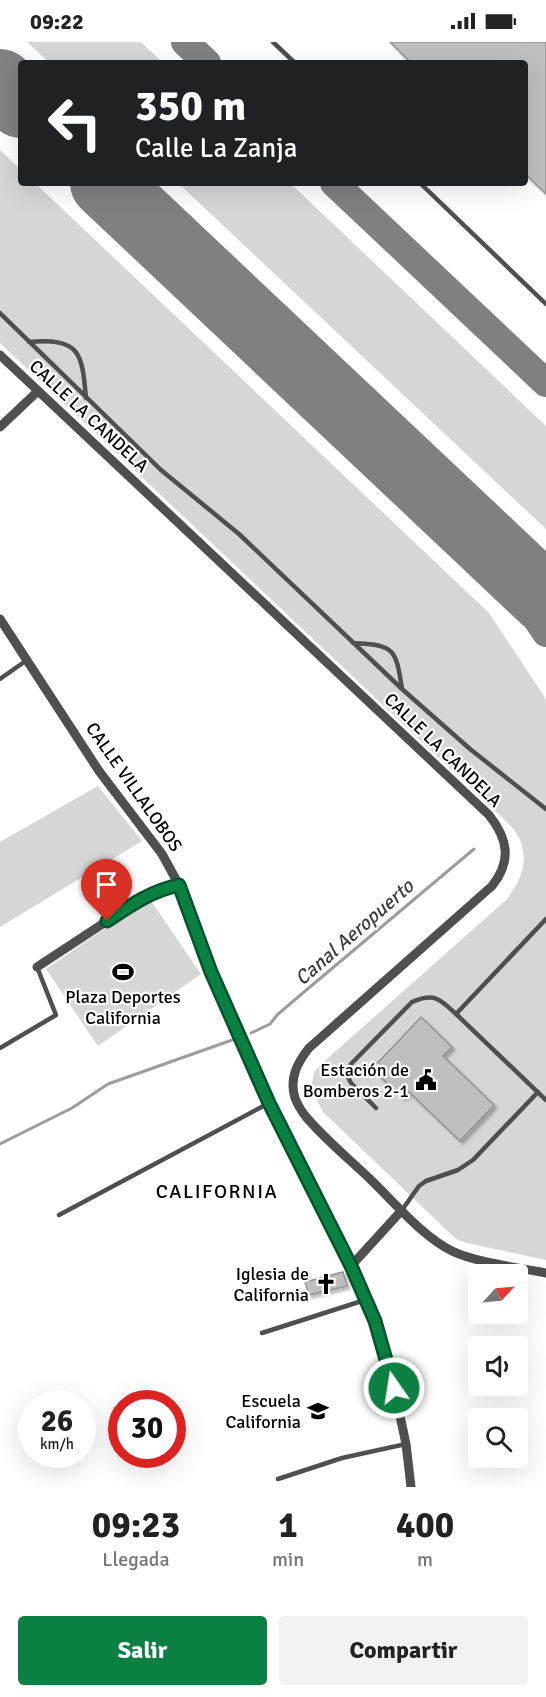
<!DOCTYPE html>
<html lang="es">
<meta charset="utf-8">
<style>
body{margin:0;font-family:Signika,sans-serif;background:#f2f2f2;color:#222;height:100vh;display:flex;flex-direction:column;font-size:22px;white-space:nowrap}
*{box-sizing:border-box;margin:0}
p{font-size:20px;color:#767676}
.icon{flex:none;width:33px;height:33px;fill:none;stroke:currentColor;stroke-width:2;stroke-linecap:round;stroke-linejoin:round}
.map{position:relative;height:1445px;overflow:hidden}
.drawer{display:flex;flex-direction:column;background:#fff;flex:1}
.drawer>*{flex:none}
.guide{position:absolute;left:18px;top:18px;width:510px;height:126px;border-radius:6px;box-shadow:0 6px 24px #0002;background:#202124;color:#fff;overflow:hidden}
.needle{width:39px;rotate:64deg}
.fabs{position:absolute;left:468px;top:1222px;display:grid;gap:12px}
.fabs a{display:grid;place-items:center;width:60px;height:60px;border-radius:6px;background:#fff;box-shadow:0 6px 24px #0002;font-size:30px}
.speed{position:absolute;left:18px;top:1348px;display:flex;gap:12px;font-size:30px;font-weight:700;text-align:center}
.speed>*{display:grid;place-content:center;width:78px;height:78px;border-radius:50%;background:#fff;box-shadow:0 6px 24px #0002;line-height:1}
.speed small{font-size:15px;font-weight:400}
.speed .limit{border:9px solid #d22;background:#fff;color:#111}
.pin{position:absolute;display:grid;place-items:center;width:51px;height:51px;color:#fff;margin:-62px -26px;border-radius:50% 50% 50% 0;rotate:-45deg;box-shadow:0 0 6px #0007}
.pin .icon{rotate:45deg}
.me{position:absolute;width:66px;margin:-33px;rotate:347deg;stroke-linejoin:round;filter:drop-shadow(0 0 4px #0008)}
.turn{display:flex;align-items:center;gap:21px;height:126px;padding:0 18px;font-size:27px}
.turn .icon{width:78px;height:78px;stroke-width:2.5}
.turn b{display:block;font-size:42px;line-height:51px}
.eta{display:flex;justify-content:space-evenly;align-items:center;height:102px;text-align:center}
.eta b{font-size:36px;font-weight:700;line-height:42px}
.action{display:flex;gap:12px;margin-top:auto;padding:12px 18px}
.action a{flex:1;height:69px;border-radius:6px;background:#0b8043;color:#fff;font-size:24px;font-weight:700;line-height:69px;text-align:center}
.action a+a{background:#f2f2f2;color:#222}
.status{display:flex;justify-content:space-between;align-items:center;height:42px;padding:0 30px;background:#fff;direction:ltr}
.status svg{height:16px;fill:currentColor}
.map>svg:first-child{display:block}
</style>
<div class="status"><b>09:22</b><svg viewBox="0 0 49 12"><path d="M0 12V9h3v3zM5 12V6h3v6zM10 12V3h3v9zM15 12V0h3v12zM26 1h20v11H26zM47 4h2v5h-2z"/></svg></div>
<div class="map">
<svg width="546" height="1445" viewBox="0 0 546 1445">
<defs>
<filter id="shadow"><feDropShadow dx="3" dy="3" stdDeviation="1.5" flood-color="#0004"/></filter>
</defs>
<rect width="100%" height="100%" fill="#fff"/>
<path fill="#d6d6d6" d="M27,0H141L163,21H50Z
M0,108L21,128V141H35L489,571L544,654L546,659V1218L467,1201L456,1197L323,1070L311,1047L314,1031L319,1024L506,858C525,834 532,809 511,784L0,301Z
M178,141H290L546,384V487Z
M98,744L142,799L0,885V800Z
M149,856L201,932L98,1004L46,927Z"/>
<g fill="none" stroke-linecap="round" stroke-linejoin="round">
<path stroke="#9d9d9d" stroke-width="3" d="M251,991L270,982L277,973L304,950L474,807
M0,1102L72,1066L108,1042L235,997"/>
<path stroke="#808080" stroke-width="28" d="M185,0L207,21
M334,141L546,341
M458,473L523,557L546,591"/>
<path stroke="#808080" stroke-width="70" d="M0,42L21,61
M105,141L546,557"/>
</g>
<path fill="#bfbfbf" stroke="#939393" stroke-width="1.5" filter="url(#shadow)" d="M390,0H546V152L525,132V21H411Z
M421,975L452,1005L443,1014L494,1063L460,1099L409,1050L403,1056L372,1027Z
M343,1230L347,1244L309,1253L305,1240Z"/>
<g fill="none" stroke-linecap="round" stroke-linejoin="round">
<path stroke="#4f4f4f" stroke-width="4.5" d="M273,0L295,21
M420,141L546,262
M0,271L161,428L239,492L402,647L470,707L546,767
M29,300C80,296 82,310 86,356
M353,601C394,603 396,606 402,647
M0,637L27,618
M546,877L456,972L546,1058
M0,1006L56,973L37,925
M376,1066L351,1041L347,1033L351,1022L412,960C434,950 440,957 456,972
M402,1168L419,1144L426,1139L458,1128L473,1118L538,1050
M59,1173L269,1061
M262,1291L365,1258
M278,1437L342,1416L406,1402"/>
<path stroke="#4f4f4f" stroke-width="9" d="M0,313L489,773C508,797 512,819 492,844L309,1006C297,1021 289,1037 295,1056C298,1064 302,1070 307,1076C326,1098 349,1117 370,1137C394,1160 422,1194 452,1209C474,1220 520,1226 546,1231
M0,385L38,349
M0,577L99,729L162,812L179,843L211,929L269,1061L351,1224L376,1279L394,1346L406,1402L411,1445
M37,925L142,856L159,848L179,843
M351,1224L402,1168"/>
</g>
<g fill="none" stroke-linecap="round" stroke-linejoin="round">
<defs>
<path id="route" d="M107,879C131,863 151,849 179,843L211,930L269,1061L351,1224L375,1279L394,1346"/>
</defs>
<use href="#route" stroke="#07532c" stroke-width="15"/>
<use href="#route" stroke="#0b8043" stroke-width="10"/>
</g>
<defs>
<symbol id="stadium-bare" viewBox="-9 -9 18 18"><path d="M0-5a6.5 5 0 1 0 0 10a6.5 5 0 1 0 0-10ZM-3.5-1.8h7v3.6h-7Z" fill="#000" stroke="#fff" stroke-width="2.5" paint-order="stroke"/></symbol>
<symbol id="civic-bare" viewBox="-9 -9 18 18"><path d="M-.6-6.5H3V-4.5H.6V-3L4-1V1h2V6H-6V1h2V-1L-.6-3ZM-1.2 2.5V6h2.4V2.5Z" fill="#000" stroke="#fff" stroke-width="2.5" paint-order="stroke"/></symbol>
<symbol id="church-bare" viewBox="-9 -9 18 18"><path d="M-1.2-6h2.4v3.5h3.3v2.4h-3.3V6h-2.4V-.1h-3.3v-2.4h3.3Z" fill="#000" stroke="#fff" stroke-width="2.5" paint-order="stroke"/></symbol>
<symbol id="school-bare" viewBox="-9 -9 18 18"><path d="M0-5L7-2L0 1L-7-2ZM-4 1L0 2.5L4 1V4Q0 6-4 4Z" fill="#000" stroke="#fff" stroke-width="2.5" paint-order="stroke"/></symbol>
</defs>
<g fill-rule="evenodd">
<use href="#stadium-bare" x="108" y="915" width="30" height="30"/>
<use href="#civic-bare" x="411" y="1023" width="30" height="30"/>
<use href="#church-bare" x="311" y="1227" width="30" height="30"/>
<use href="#school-bare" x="303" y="1354" width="30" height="30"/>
</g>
<g text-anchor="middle" stroke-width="4.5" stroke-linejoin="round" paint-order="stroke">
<g font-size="18" fill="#000" stroke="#fff">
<text transform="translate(89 374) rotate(43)" y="6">CALLE LA CANDELA</text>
<text transform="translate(443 708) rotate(44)" y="6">CALLE LA CANDELA</text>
<text transform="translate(134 745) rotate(55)" y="6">CALLE VILLALOBOS</text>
</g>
<g font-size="18" fill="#000" stroke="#fff" text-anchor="end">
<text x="123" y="961" text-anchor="middle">Plaza Deportes<tspan x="123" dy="21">California</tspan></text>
<text x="409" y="1034">Estación de<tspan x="409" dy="21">Bomberos 2-1</tspan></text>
<text x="309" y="1238">Iglesia de<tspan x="309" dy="21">California</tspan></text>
<text x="301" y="1365">Escuela<tspan x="301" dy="21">California</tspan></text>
</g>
<g font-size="20" font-style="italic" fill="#3e3e3e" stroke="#fff">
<text transform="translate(354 890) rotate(-41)" y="7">Canal Aeropuerto</text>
</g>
<g font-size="20" letter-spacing="1.5" fill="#000" stroke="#fff">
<text x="217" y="1156">CALIFORNIA</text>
</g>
</g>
</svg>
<div class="fabs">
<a><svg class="needle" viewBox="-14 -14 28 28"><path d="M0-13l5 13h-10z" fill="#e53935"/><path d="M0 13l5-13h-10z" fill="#767676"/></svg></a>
<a><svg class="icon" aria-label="sound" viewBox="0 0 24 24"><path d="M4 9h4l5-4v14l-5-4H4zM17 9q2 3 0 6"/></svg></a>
<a><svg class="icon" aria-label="search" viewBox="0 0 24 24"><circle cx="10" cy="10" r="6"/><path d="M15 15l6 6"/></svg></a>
</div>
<div class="speed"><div>26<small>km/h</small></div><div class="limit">30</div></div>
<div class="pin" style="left:107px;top:879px;background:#d93025"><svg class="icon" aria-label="arrive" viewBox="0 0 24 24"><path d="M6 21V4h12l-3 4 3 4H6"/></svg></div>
<svg class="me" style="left:394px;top:1346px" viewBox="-20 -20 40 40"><circle r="17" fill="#0b8043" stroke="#fff" stroke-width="3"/><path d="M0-11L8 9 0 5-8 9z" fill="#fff"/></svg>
<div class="guide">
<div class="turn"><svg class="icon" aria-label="left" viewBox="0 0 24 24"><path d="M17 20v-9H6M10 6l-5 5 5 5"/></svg><div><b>350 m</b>Calle La Zanja</div></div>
</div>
</div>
<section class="drawer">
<div class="eta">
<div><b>09:23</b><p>Llegada</p></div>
<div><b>1</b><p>min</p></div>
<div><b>400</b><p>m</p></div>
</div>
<div class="action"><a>Salir</a><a>Compartir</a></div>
</section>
